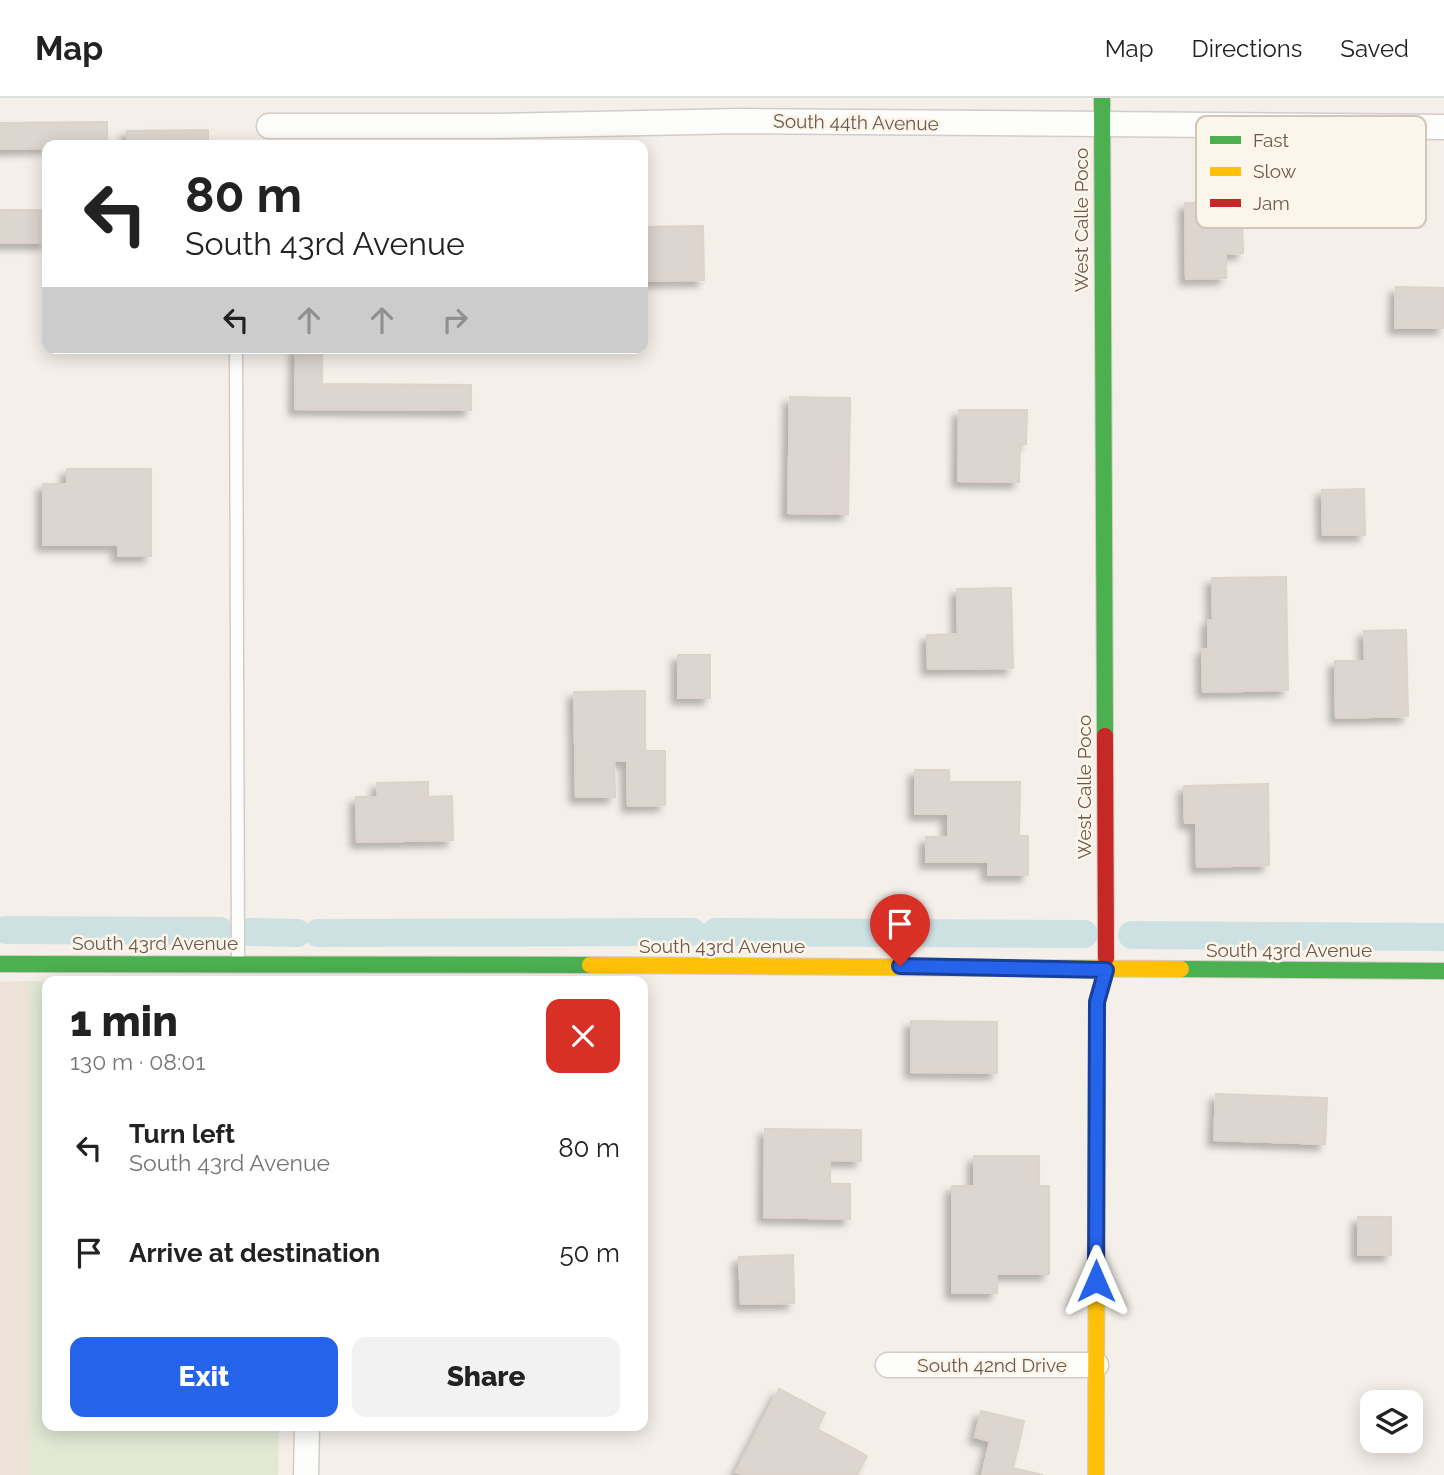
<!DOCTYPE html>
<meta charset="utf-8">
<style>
body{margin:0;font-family:Raleway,sans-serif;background:#f2f2f2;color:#222;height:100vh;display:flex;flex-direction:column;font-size:26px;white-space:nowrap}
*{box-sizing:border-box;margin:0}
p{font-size:23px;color:#767676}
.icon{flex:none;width:38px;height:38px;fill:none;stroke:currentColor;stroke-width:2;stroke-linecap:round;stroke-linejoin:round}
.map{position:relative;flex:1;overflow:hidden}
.panel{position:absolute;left:42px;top:878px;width:606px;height:455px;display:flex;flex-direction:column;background:#fff;border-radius:14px;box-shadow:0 4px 18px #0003}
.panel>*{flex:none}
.hud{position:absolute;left:42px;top:42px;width:606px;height:214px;border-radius:14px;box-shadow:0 4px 18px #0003;background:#fff;color:#222;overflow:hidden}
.buttons{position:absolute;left:1360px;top:1292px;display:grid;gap:14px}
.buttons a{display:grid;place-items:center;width:63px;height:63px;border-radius:14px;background:#fff;box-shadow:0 4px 18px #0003;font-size:35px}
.pin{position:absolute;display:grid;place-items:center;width:60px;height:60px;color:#fff;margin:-72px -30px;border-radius:50% 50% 50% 0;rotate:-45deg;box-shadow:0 0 7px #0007}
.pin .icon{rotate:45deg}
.me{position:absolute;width:77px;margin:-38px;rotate:0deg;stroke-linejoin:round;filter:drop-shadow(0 0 5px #0008)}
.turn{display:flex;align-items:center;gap:24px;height:147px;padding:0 28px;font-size:32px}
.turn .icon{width:91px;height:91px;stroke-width:2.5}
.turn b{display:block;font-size:49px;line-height:60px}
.lanes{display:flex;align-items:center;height:66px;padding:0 28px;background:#0003;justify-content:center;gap:35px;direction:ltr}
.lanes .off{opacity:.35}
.round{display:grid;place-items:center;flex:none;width:74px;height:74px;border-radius:14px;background:#f2f2f2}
.summary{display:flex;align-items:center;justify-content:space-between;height:119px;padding:0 28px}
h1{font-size:42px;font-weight:800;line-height:52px}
.button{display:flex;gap:14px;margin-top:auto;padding:14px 28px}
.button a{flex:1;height:80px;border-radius:14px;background:#2563eb;color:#fff;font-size:28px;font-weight:800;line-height:80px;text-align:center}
.button a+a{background:#f2f2f2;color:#222}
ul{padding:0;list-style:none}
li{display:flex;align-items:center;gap:21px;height:105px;padding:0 28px}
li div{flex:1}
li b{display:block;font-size:26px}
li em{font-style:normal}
header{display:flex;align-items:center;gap:42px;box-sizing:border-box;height:98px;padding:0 35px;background:#fff;border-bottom:2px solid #e0e0e0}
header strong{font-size:33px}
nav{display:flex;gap:38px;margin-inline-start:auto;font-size:24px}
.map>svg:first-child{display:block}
</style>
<header>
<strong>Map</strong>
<nav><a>Map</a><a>Directions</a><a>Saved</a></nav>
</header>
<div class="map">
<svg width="1444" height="1377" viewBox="0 0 1444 1377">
<defs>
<filter id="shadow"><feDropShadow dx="-6" dy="6" stdDeviation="3.5" flood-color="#0004"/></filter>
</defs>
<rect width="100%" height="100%" fill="#f4efe9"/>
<path fill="#ece2d7" d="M29,883V1377H0V884Z"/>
<path fill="#e1e9d5" d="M29,883L47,884V1328H279L278,1377H29Z"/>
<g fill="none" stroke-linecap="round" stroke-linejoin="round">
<path stroke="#cde1e3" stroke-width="28" d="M6,832L220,833
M250,834L297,835
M716,834L1084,836
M318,835L692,834
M1132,837L1444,839"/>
</g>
<path fill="#ddd5cf" stroke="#dcd3cc" stroke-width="2" filter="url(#shadow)" d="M107,24V47H47V50L0,51V25Z
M208,32V47H127V33Z
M1227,104V114L1242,113L1243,155L1226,156V180L1186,181L1185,105Z
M0,112H47V145H0Z
M703,128L704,182L642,183V129Z
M1396,189L1444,190V230H1395Z
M296,250H322V286L471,287V312L295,311Z
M790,299L850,300L848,416L788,415Z
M959,312H1027L1026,346H1020L1019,384L958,383Z
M67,371H151V458H118V447H43V386H67Z
M1364,391L1365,437H1323L1322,392Z
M1286,479L1288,592L1203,594L1202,551H1208V522H1213L1212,480Z
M1011,490L1013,570L928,571L927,537L958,536L957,491Z
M1406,532L1408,618L1336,620L1335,563H1365L1364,533Z
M678,557H710V600H678Z
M645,593V653H665V707L628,708L627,663H614L615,699H576L574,594Z
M915,672H949V684H1020L1019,738H1028V777H988V764H926V739H948V716H915Z
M428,684V699L452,698L453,742L357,744L356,699H378L377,685Z
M1268,686L1269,767L1197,769L1196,725H1185L1184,688Z
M911,923L997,924V975L911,974Z
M1216,996L1327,1000L1325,1046L1214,1042Z
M765,1031L861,1032V1063L830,1062V1086H850V1121L764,1119Z
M974,1058H1039V1088H1049V1176H997V1195H952V1088H974Z
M1358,1119H1391V1157H1358Z
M793,1157L794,1205L741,1206L739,1159Z
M779,1291L825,1315L817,1331L867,1358L857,1377H742L736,1374Z
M981,1313L1024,1323L1013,1370L1043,1377H982L990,1343L975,1339Z"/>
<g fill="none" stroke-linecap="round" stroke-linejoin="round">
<defs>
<path id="lane" d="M236,250L238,862"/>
<path id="street" d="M269,28H493L741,23L1444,29
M888,1267H1096
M306,1377L307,1328"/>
<path id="fast" d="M1102,0L1105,638
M0,866L590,867
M1181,871L1444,873"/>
<path id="slow" d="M590,867L1181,871
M1096,1377L1097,904L1106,872V860"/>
<path id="jam" d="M1105,638L1106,860"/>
</defs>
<use href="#lane" stroke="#d3ccc7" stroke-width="15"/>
<use href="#street" stroke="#d3ccc7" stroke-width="27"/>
<use href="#fast" stroke="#d3ccc6" stroke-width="18"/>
<use href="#slow" stroke="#d3ccc6" stroke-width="18"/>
<use href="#jam" stroke="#d3ccc6" stroke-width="18"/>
<use href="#lane" stroke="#fdfdfc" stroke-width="12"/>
<use href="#street" stroke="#fdfdfc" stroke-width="24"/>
<use href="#fast" stroke="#4caf50" stroke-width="16"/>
<use href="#slow" stroke="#ffc107" stroke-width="16"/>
<use href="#jam" stroke="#c62828" stroke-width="16"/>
</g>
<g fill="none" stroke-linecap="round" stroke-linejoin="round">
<defs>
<path id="route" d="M900,868L1106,872L1097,904L1096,1183"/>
</defs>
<use href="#route" stroke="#184099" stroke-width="18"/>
<use href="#route" stroke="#2563eb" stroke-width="12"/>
</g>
<g text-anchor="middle" stroke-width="5" stroke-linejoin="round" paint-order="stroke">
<g font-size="19" fill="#6e584d" stroke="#fcf5ea">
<text transform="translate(856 24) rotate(1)" y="7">South 44th Avenue</text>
<text transform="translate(1081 122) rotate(-90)" y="7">West Calle Poco</text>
<text transform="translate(1084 689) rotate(-90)" y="7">West Calle Poco</text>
<text x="155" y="852">South 43rd Avenue</text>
<text x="722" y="855">South 43rd Avenue</text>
<text x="1289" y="859">South 43rd Avenue</text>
<text x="992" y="1274">South 42nd Drive</text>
</g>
</g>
<rect x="1196" y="18" width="230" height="112" rx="10" fill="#fcf5ea" stroke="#d1c6bb" stroke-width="2"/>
<rect x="1210" y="38" width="31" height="8" fill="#4caf50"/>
<rect x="1210" y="69" width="31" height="9" fill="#ffc107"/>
<rect x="1210" y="101" width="31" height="8" fill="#c62828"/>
<g font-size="19" fill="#6e584d">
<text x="1253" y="49">Fast</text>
<text x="1253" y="80">Slow</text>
<text x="1253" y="112">Jam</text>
</g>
</svg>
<div class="buttons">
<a><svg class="icon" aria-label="layers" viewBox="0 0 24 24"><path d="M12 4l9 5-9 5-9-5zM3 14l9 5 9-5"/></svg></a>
</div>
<div class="pin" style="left:900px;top:868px;background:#d93025"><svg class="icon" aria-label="arrive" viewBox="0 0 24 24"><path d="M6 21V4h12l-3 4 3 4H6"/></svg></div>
<svg class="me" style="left:1096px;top:1183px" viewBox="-20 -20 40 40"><path d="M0-17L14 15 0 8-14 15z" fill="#2563eb" stroke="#fff" stroke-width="4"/></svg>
<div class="hud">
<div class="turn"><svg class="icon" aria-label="left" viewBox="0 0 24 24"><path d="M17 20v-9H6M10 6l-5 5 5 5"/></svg><div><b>80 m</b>South 43rd Avenue</div></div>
<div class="lanes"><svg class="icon" aria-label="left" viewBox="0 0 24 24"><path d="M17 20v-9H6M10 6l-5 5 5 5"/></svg><svg class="icon off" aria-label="ahead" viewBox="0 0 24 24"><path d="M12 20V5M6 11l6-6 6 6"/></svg><svg class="icon off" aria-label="ahead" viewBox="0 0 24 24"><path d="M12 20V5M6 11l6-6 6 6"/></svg><svg class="icon off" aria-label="right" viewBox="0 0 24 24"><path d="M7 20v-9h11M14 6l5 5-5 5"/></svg></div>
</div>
<section class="panel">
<div class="summary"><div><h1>1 min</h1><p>130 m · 08:01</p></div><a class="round" style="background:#d93025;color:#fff"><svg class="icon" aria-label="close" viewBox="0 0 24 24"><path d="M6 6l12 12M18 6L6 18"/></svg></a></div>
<ul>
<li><svg class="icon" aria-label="left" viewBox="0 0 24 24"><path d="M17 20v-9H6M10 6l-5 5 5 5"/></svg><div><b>Turn left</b><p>South 43rd Avenue</p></div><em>80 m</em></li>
<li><svg class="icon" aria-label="arrive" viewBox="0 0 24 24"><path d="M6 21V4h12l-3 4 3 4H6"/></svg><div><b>Arrive at destination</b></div><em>50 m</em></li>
</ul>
<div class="button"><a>Exit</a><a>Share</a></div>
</section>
</div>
